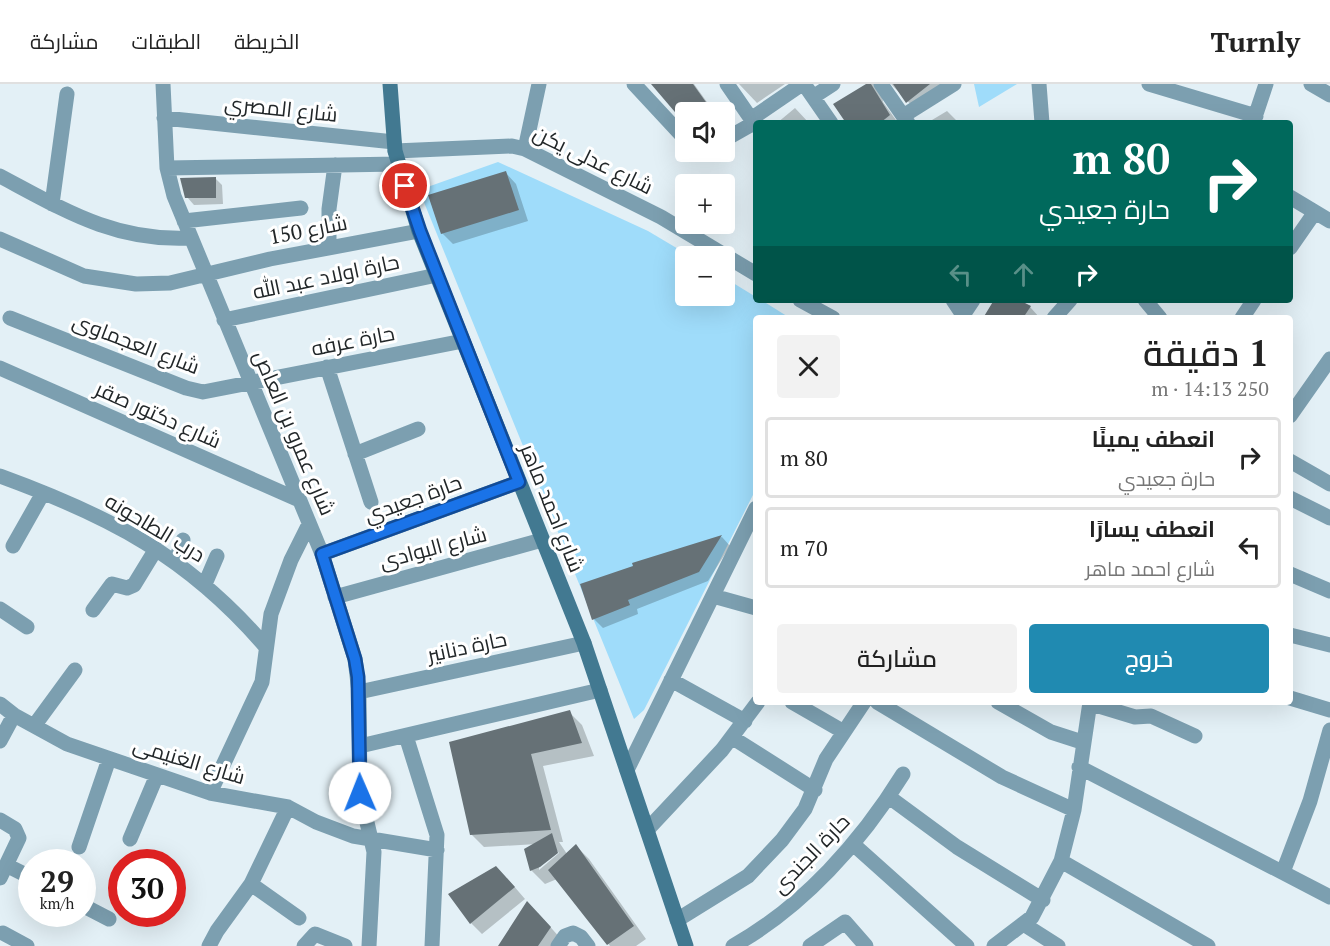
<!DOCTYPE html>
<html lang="ar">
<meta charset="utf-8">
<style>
body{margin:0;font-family:"PT Serif",Cairo,serif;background:#f2f2f2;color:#222;direction:rtl;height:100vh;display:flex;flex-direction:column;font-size:22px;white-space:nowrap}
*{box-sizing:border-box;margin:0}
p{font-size:20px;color:#767676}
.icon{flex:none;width:33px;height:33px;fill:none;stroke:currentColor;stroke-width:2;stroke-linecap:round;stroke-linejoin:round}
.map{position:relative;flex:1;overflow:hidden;direction:ltr}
.panel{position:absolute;left:753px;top:231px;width:540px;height:390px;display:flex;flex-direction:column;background:#fff;border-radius:6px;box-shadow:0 6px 24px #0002;direction:rtl}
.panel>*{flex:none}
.hud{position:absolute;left:753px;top:36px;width:540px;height:183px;border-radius:6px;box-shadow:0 6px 24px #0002;direction:rtl;background:#00695c;color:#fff;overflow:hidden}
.tools{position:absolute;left:675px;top:18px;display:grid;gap:12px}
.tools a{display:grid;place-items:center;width:60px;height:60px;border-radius:6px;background:#fff;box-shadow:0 6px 24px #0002;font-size:30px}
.speed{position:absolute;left:18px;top:765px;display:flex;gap:12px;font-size:30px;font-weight:700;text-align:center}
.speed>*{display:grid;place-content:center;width:78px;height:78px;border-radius:50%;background:#fff;box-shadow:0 6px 24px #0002;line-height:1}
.speed small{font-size:15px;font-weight:400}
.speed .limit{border:9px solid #d22;background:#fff;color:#111}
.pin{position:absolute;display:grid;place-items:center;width:51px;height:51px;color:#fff;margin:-26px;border:3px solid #fff;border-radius:50%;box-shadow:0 2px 6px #0007}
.me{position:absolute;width:66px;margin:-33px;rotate:359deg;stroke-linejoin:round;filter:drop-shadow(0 0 4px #0008)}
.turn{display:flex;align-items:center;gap:21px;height:126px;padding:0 24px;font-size:27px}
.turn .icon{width:78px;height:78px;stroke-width:2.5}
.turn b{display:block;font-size:42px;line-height:51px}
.lanes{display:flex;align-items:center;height:57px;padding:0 24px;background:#0003;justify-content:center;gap:30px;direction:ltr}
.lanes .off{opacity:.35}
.round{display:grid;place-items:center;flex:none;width:63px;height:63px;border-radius:6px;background:#f2f2f2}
.headline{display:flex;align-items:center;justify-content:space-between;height:102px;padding:0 24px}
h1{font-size:36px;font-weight:600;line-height:45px}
.action{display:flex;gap:12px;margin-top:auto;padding:12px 24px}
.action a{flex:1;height:69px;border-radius:6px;background:#208ab1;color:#fff;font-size:24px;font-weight:600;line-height:69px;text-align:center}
.action a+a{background:#f2f2f2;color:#222}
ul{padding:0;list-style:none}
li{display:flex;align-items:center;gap:18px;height:81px;margin:0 12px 9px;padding:0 12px;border:3px solid #e0e0e0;border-radius:6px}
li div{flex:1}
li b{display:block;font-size:22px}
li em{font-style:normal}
header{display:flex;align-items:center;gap:36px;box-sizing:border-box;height:84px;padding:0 30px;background:#fff;border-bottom:2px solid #e0e0e0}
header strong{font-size:28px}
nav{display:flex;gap:33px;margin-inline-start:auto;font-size:21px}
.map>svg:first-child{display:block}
</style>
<header>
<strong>Turnly</strong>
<nav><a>الخريطة</a><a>الطبقات</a><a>مشاركة</a></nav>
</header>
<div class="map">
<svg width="1330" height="862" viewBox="0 0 1330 862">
<rect width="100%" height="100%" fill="#e3f0f6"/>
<path fill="#9fdcfa" d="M974,0H1017L979,23Z
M498,78L648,147L690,172H686V212H724L725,194L756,213V216H761L790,234H756V405L644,626L634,635L419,106Z"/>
<path fill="#0003" fill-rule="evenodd" d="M653,0H694L714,28H686V39Z
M739,0H785L757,19Z
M869,0H874L882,8L883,18L898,39H848Z
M891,0H954L918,28Z
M795,24L809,39H777Z
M947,27L959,39H927Z
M506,89L516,100L528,137L453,160L442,149Z
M215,94L222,101L223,120L194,121L187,113Z
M995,216H1016L1030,223L1040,234H985Z
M722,453L730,462L708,497L637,525L638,530L603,544L594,535L635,483L634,480Z
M569,628L582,641L594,672L543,682L563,758H559L567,770L576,762L589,775L646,855L636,862H610L557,795L545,800L531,786L537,760L484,763L471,750L450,659ZM557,767L559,769L539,786V782Z
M507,794L525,815L482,850L471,839Z
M538,829L561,855L556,862H499Z"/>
<path fill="#667176" d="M651,0H693L713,28H686V41Z
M866,0H871L890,31L880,39H846L833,20Z
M893,0H930L906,19Z
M506,87L519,126L441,150L428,111Z
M216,93V114H185L180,94Z
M994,216H1019L1031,222L1023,234H983Z
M722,451L699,488L628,516L630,521L592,536L580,500L633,482L632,479Z
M570,626L582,659L531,670L551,746L470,751L449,658Z
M552,749L558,769L540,783L530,787L524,765Z
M576,760L634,842L607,861L548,786Z
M496,782L515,803L470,840L448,810Z
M527,817L551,843L538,862H498Z"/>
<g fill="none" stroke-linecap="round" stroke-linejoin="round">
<path stroke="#7c9fb0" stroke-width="15" d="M163,0L167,84L174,112L322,470L355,575L359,608L360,709L374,768L369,862
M634,0L686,56
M727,0L756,42
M804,0L831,39
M881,0L908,39
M1149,0L1256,32
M1311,0L1330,11
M813,13L833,0
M903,32L954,0
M164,34L394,58
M751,35L802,0
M1253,39L1266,0
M724,56L754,39
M525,65L539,0
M395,67L512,62L525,65L661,133L756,190
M167,84L398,80
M0,92C64,126 115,158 191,154
M1290,113L1330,137
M52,120L67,10
M184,137L301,124
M0,155L84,192L136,200L170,199L270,175L419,147
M329,164V125L335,81
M1290,164L1315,128
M800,216L833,234
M953,216L963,231
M10,234L186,304L203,308L463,257
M961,234L973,216
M1054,234L1070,216
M1242,234L1254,216
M224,236L437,191
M327,283L371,418
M0,284L299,416
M1290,332L1330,275
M355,370L418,345
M0,392C110,432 189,473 266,563
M1290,414L1330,434
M13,462L43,409
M322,470L519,398
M175,478L183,456
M1290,490L1330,507
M205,500L217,472
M713,512L756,524
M335,513L542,456
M0,525L27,543
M93,526L112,500L127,504L134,501L156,465
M1290,551L1330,561
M671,596L745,637
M359,608L584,559
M1290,614L1330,626
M792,618L844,648
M877,618L1002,693L1074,726
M998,618L1051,648L1082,658
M1089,619L1135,633L1151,632L1195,652
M0,620L14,631L67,660L210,709L288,723L316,738L353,752L437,766
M34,642L75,586
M406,652L437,751L432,862
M733,654L815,706
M0,657L14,631
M360,662L600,606
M1079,683L1330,813
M627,686L756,424
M210,709L262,598L271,530L291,476L309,440
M889,713L957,763L1043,816
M0,736L15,745L19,754L0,794
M647,746L722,666L758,618
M130,755L157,691
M853,760L967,862
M79,763L109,675
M1061,777L1208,862
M6,781L32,794
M1283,788L1310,717L1330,646
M251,800L299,834
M82,821L109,835
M677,836L748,792L782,756L805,725L826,675L864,618
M1025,841L1058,862
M3,849L27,862
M209,862L217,847L251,800L288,723
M304,862L315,850L345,862
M558,862L565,852L573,849L581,853L588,862
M733,862C803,823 861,758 903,690
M810,862L845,838L866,862
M994,862L1032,833L1061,777L1074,726L1090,618"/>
<path stroke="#7c9fb0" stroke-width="15" d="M1039,0L1042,39
M1145,216L1160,234
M1290,377L1330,400"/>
<path stroke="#427991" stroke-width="15" d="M390,0L395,67L419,147L584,559L686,862"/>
</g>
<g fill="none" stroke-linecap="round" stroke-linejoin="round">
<defs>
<path id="route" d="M360,709L358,593L355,575L322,470L519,398L420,147L405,102"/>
</defs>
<use href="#route" stroke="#114b97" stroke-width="15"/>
<use href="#route" stroke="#1a73e8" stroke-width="10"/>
</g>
<g text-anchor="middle" stroke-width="6" stroke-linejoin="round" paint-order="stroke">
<g font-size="21" fill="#222729" stroke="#fff">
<text transform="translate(281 25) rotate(6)" y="7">شارع المصري</text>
<text transform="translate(593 76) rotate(26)" y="7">شارع عدلى يكن</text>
<text transform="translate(308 146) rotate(-11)" y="7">شارع 150</text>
<text transform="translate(326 193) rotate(-12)" y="7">حارة اولاد عبد الله</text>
<text transform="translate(353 257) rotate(-11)" y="7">حارة عرفه</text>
<text transform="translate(136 260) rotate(21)" y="7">شارع العجماوى</text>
<text transform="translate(158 331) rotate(24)" y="7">شارع دكتور صقر</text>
<text transform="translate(294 349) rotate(67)" y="7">شارع عمرو بن العاص</text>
<text transform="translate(413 415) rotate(-20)" y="7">حارة جعيدي</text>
<text transform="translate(552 424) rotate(68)" y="7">شارع احمد ماهر</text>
<text transform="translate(155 444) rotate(31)" y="7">درب الطاحونه</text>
<text transform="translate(433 464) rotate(-15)" y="7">شارع البوادى</text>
<text transform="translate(467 563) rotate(-12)" y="7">حارة دنانير</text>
<text transform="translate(189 677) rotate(17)" y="7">شارع الغنيمى</text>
<text transform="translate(811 770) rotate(-46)" y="7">حارة الجندى</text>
</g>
</g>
</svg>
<div class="tools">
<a><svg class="icon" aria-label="sound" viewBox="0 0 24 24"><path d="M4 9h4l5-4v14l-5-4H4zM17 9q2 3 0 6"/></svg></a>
<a>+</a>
<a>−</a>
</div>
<div class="speed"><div>29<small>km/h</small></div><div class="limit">30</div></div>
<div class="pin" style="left:405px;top:102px;background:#d93025"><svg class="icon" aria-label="arrive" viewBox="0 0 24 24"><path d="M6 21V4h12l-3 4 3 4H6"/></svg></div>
<svg class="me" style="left:360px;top:709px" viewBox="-20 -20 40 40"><circle r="19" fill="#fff"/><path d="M0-13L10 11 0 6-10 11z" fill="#1a73e8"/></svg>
<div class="hud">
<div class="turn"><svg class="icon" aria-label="right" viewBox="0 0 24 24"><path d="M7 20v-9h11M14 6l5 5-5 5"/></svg><div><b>80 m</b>حارة جعيدي</div></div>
<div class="lanes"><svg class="icon off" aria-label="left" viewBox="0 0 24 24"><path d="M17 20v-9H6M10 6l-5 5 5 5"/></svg><svg class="icon off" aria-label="ahead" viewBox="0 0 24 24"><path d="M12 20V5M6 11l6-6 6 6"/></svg><svg class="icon" aria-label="right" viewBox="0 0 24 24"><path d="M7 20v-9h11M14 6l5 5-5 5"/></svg></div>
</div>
<section class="panel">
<div class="headline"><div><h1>1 دقيقة</h1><p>250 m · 14:13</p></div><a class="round"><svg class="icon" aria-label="close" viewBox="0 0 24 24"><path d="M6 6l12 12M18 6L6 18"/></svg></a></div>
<ul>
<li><svg class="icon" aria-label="right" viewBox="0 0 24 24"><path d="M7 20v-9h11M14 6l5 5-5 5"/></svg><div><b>انعطف يمينًا</b><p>حارة جعيدي</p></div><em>80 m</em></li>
<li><svg class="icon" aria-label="left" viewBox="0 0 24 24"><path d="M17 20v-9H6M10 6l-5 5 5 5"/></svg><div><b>انعطف يسارًا</b><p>شارع احمد ماهر</p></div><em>70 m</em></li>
</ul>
<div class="action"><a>خروج</a><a>مشاركة</a></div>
</section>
</div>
